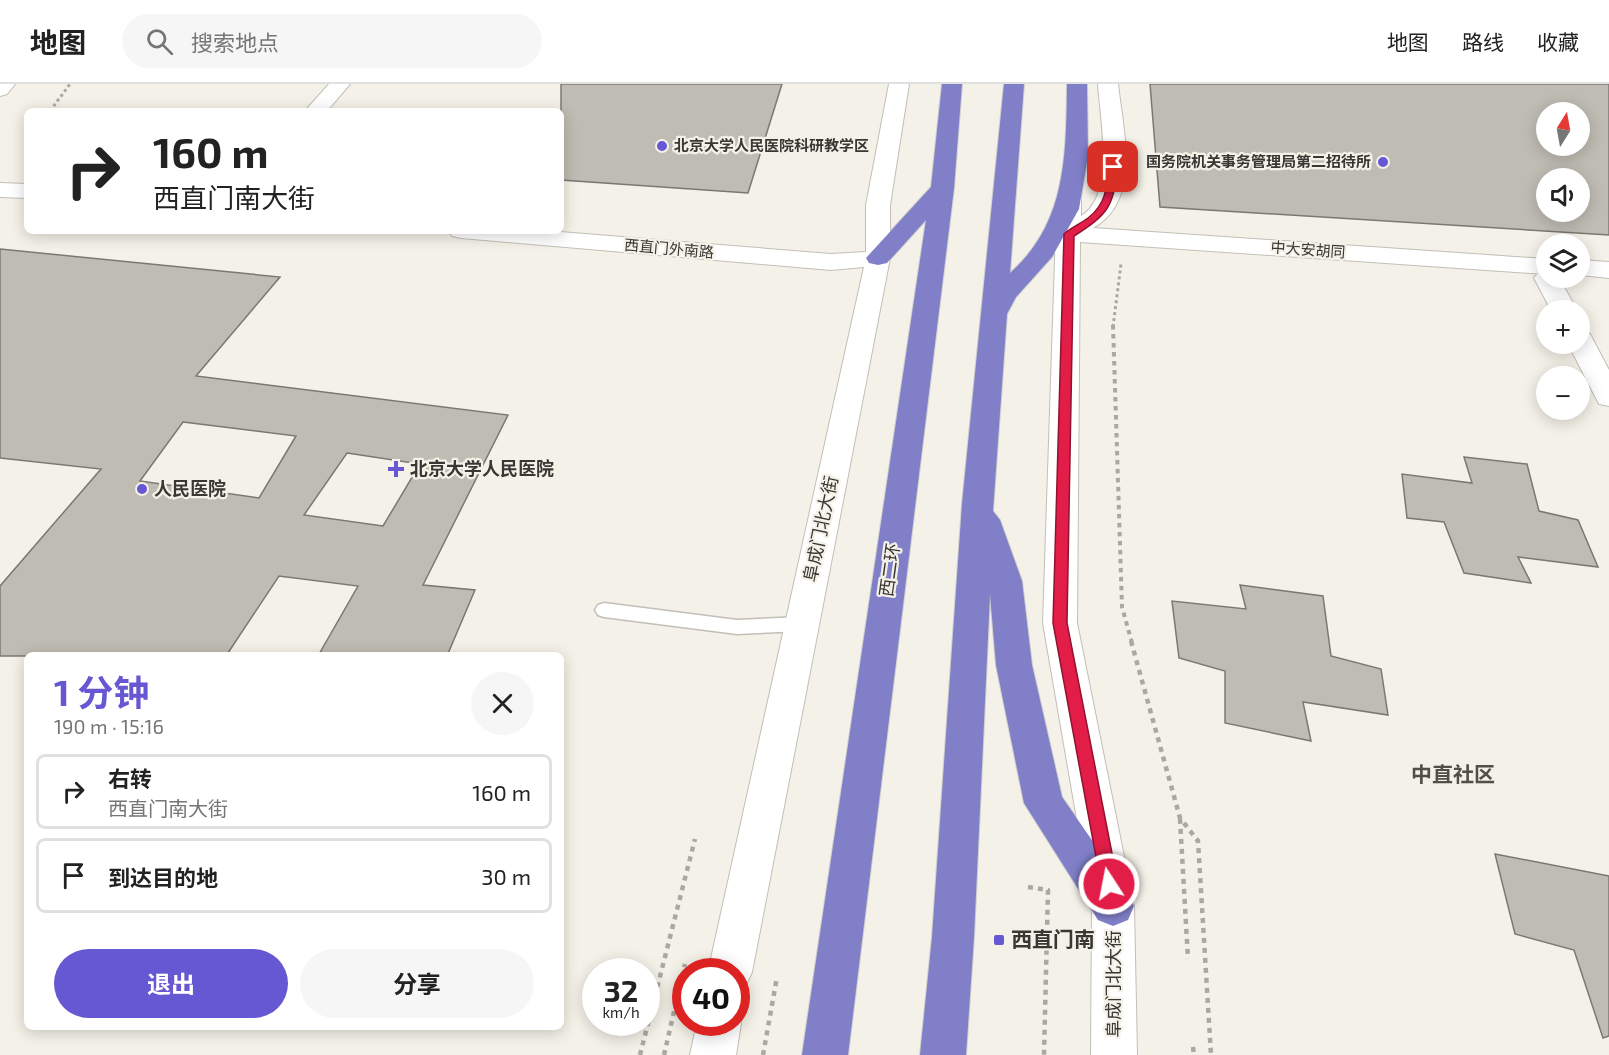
<!DOCTYPE html>
<html lang="zh">
<meta charset="utf-8">
<style>
body{margin:0;font-family:"Exo 2","Noto Sans SC",sans-serif;background:#f6f6f6;color:#222;height:100vh;display:flex;flex-direction:column;font-size:22px;white-space:nowrap}
*{box-sizing:border-box;margin:0}
p{font-size:20px;color:#767676}
.icon{flex:none;width:33px;height:33px;fill:none;stroke:currentColor;stroke-width:2;stroke-linecap:round;stroke-linejoin:round}
.map{position:relative;flex:1;overflow:hidden}
.sheet{position:absolute;left:24px;top:568px;width:540px;height:378px;display:flex;flex-direction:column;background:#fff;border-radius:9px;box-shadow:0 3px 15px #0003}
.sheet>*{flex:none}
.banner{position:absolute;left:24px;top:24px;width:540px;height:126px;border-radius:9px;box-shadow:0 3px 15px #0003;background:#fff;color:#222;overflow:hidden}
.needle{width:39px;rotate:11deg}
.controls{position:absolute;left:1536px;top:18px;display:grid;gap:12px}
.controls a{display:grid;place-items:center;width:54px;height:54px;border-radius:50%;background:#fff;box-shadow:0 3px 15px #0003;font-size:30px}
.speed{position:absolute;left:582px;top:874px;display:flex;gap:12px;font-size:30px;font-weight:700;text-align:center}
.speed>*{display:grid;place-content:center;width:78px;height:78px;border-radius:50%;background:#fff;box-shadow:0 3px 15px #0003;line-height:1}
.speed small{font-size:15px;font-weight:400}
.speed .limit{border:9px solid #d22;background:#fff;color:#111}
.pin{position:absolute;display:grid;place-items:center;width:51px;height:51px;color:#fff;margin:-26px;border-radius:12px;box-shadow:0 3px 9px #0006}
.me{position:absolute;width:66px;margin:-33px;rotate:349deg;stroke-linejoin:round;filter:drop-shadow(0 0 4px #0008)}
.turn{display:flex;align-items:center;gap:21px;height:126px;padding:0 30px;font-size:27px}
.turn .icon{width:78px;height:78px;stroke-width:2.5}
.turn b{display:block;font-size:42px;line-height:51px}
.round{display:grid;place-items:center;flex:none;width:63px;height:63px;border-radius:32px;background:#f6f6f6}
.overview{display:flex;align-items:center;justify-content:space-between;height:102px;padding:0 30px}
h1{font-size:36px;font-weight:700;line-height:45px;color:#6658d2}
.primary-button{display:flex;gap:12px;margin-top:auto;padding:12px 30px}
.primary-button a{flex:1;height:69px;border-radius:36px;background:#6658d2;color:#fff;font-size:24px;font-weight:700;line-height:69px;text-align:center}
.primary-button a+a{background:#f6f6f6;color:#222}
ul{padding:0;list-style:none}
li{display:flex;align-items:center;gap:18px;height:75px;margin:0 12px 9px;padding:0 18px;border:3px solid #e0e0e0;border-radius:9px}
li div{flex:1}
li b{display:block;font-size:22px}
li em{font-style:normal}
header{display:flex;align-items:center;gap:36px;box-sizing:border-box;height:84px;padding:0 30px;background:#fff;border-bottom:2px solid #e0e0e0}
header strong{font-size:28px}
nav{display:flex;gap:33px;margin-inline-start:auto;font-size:21px}
.search{width:420px;height:54px;background:#f6f6f6;display:flex;align-items:center;gap:15px;box-sizing:border-box;padding:0 21px;border-radius:33px;color:#767676;font-size:22px}
.map>svg:first-child{display:block}
</style>
<header>
<strong>地图</strong>
<div class="search"><svg class="icon" aria-label="search" viewBox="0 0 24 24"><circle cx="10" cy="10" r="6"/><path d="M15 15l6 6"/></svg>搜索地点</div>
<nav><a>地图</a><a>路线</a><a>收藏</a></nav>
</header>
<div class="map">
<svg width="1609" height="971" viewBox="0 0 1609 971">
<rect width="100%" height="100%" fill="#f4f1e8"/>
<path fill="#bfbcb3" stroke="#7b7871" stroke-width="1.5" fill-rule="evenodd" d="M561,0H782L748,109L561,96Z
M1150,0H1609V151L1160,123ZM1546,28H1580V62H1546ZM1546,94H1580V128H1546Z
M0,165L280,193L196,292L508,331L423,501L475,506L447,572H318L358,502L279,492L226,572H0V502L101,385L0,374ZM183,338L296,352L259,414L140,397ZM347,369L420,380L383,442L304,431Z
M1464,373L1527,380L1539,427L1578,436L1598,483L1518,473L1531,499L1464,489L1444,438L1407,434L1402,390L1472,399Z
M1240,501L1323,512L1331,572L1381,585L1388,631L1303,618L1311,657L1225,639V587L1179,574L1172,517L1246,525Z
M1495,770L1609,792V952L1603,954L1574,866L1515,850Z"/>
<g fill="none" stroke-linecap="round" stroke-linejoin="round">
<defs>
<path id="lane" d="M604,519L737,536L802,533L808,535L811,540L808,545L802,547L737,550L604,533L598,531L595,526L598,521Z"/>
<path id="street" d="M329,0H350L327,27H305Z
M1546,186V194H1559L1577,226H1551L1534,194L1538,189Z
M1580,248L1590,250L1609,286V322L1599,320L1568,260H1580Z"/>
<path id="secondary" d="M0,0H15L7,10L0,12Z
M889,0H909L890,121V174L752,888L745,903L736,907V888H708L864,183L831,186L461,154L452,152L449,147H548L831,170L866,168V121Z
M1098,0H1118C1123,46 1142,117 1093,144L1546,175V190L1080,158L1077,539L1134,822L1137,971H1091L1092,822L1043,539L1057,115L1061,110H1077L1081,115V132C1116,111 1100,35 1098,0Z
M0,99L27,100V114L0,113Z
M1580,176L1609,178V194L1580,191Z
M736,927L741,939L736,971H690L697,939H736Z"/>
<path id="highway" d="M942,0H962L954,104L848,971H802L926,136L887,179L878,181L869,179L866,174L931,103Z
M1004,0H1024L1010,189C1067,139 1066,70 1067,0H1087L1088,72L1079,125L1052,173L1016,213L1007,230L993,427L1000,436L1022,497L1032,581L1062,713L1128,808L1134,822L1128,836L1113,842L1098,836L1024,719L996,581L990,510L974,853L966,971H920L932,853L962,420Z"/>
</defs>
<use href="#lane" stroke="#c2bfb7" stroke-width="3"/>
<use href="#street" stroke="#c2bfb7" stroke-width="2"/>
<use href="#secondary" stroke="#c2bfb7" stroke-width="2"/>
<use href="#highway" stroke="#cfcfce" stroke-width="2"/>
<path stroke="#aaa8a1" stroke-width="3" stroke-dasharray="3 3" stroke-linecap="butt" d="M50,27L70,0
M1113,243L1121,180"/>
<path stroke="#aaa8a1" stroke-width="4" stroke-dasharray="4.5 4.5" stroke-linecap="butt" d="M1113,241L1122,523L1132,559"/>
<path stroke="#aaa8a1" stroke-width="4.5" stroke-dasharray="5 5" stroke-linecap="butt" d="M1131,557L1180,734L1198,757L1211,971
M1180,735L1188,875
M1028,803L1048,806L1044,971
M1193,963L1194,971
M640,971L695,755
M664,971L685,880
M763,971L777,893"/>
<use href="#lane" fill="#fff" fill-rule="evenodd"/>
<use href="#street" fill="#fff" fill-rule="evenodd"/>
<use href="#secondary" fill="#fff" fill-rule="evenodd"/>
<use href="#highway" fill="#807fc8" fill-rule="evenodd"/>
</g>
<path fill="#e11d48" stroke="#92132f" stroke-width="1.5" d="M1113,80L1117,83C1115,122 1107,131 1074,152L1067,539L1118,800L1115,806L1109,808L1103,806L1101,800L1053,539L1064,150C1070,144 1080,140 1088,134C1106,120 1107,104 1108,83Z"/>
<g fill="#6658d2" stroke="#f4f1e8" stroke-width="2">
<circle cx="662" cy="62" r="6"/>
<circle cx="1383" cy="78" r="6"/>
<path d="M393 376h6v6h6v6h-6v6h-6v-6h-6v-6h6z"/>
<circle cx="142" cy="405" r="6"/>
<rect x="993" y="850" width="12" height="12" rx="3"/>
</g>
<g text-anchor="middle" stroke-width="4.5" stroke-linejoin="round" paint-order="stroke">
<g font-size="15" font-weight="bold" fill="#383733" stroke="#f4f1e8" text-anchor="start">
<text x="674" y="67">北京大学人民医院科研教学区</text>
<text x="1371" y="83" text-anchor="end">国务院机关事务管理局第二招待所</text>
</g>
<g font-size="15" fill="#383733" stroke="#f4f1e8">
<text transform="translate(669 165) rotate(5)" y="5">西直门外南路</text>
<text transform="translate(1308 166) rotate(4)" y="5">中大安胡同</text>
</g>
<g font-size="18" font-weight="bold" fill="#383733" stroke="#f4f1e8" text-anchor="start">
<text x="410" y="391">北京大学人民医院</text>
<text x="154" y="411">人民医院</text>
</g>
<g font-size="18" fill="#383733" stroke="#f4f1e8">
<text transform="translate(821 445) rotate(-78)" y="6">阜成门北大街</text>
<text transform="translate(890 486) rotate(-82)" y="6">西二环</text>
<text transform="translate(1114 900) rotate(-90)" y="6">阜成门北大街</text>
</g>
<g font-size="21" font-weight="bold" fill="#514f47" stroke="#f4f1e8">
<text x="1453" y="698">中直社区</text>
</g>
<g font-size="21" font-weight="bold" fill="#383733" stroke="#f4f1e8" text-anchor="start">
<text x="1011" y="863">西直门南</text>
</g>
</g>
</svg>
<div class="controls">
<a><svg class="needle" viewBox="-14 -14 28 28"><path d="M0-13l5 13h-10z" fill="#e53935"/><path d="M0 13l5-13h-10z" fill="#767676"/></svg></a>
<a><svg class="icon" aria-label="sound" viewBox="0 0 24 24"><path d="M4 9h4l5-4v14l-5-4H4zM17 9q2 3 0 6"/></svg></a>
<a><svg class="icon" aria-label="layers" viewBox="0 0 24 24"><path d="M12 4l9 5-9 5-9-5zM3 14l9 5 9-5"/></svg></a>
<a>+</a>
<a>−</a>
</div>
<div class="speed"><div>32<small>km/h</small></div><div class="limit">40</div></div>
<div class="pin" style="left:1113px;top:83px;background:#d93025"><svg class="icon" aria-label="arrive" viewBox="0 0 24 24"><path d="M6 21V4h12l-3 4 3 4H6"/></svg></div>
<svg class="me" style="left:1109px;top:800px" viewBox="-20 -20 40 40"><circle r="17" fill="#e11d48" stroke="#fff" stroke-width="3"/><path d="M0-11L8 9 0 5-8 9z" fill="#fff"/></svg>
<div class="banner">
<div class="turn"><svg class="icon" aria-label="right" viewBox="0 0 24 24"><path d="M7 20v-9h11M14 6l5 5-5 5"/></svg><div><b>160 m</b>西直门南大街</div></div>
</div>
<section class="sheet">
<div class="overview"><div><h1>1 分钟</h1><p>190 m · 15:16</p></div><a class="round"><svg class="icon" aria-label="close" viewBox="0 0 24 24"><path d="M6 6l12 12M18 6L6 18"/></svg></a></div>
<ul>
<li><svg class="icon" aria-label="right" viewBox="0 0 24 24"><path d="M7 20v-9h11M14 6l5 5-5 5"/></svg><div><b>右转</b><p>西直门南大街</p></div><em>160 m</em></li>
<li><svg class="icon" aria-label="arrive" viewBox="0 0 24 24"><path d="M6 21V4h12l-3 4 3 4H6"/></svg><div><b>到达目的地</b></div><em>30 m</em></li>
</ul>
<div class="primary-button"><a>退出</a><a>分享</a></div>
</section>
</div>
